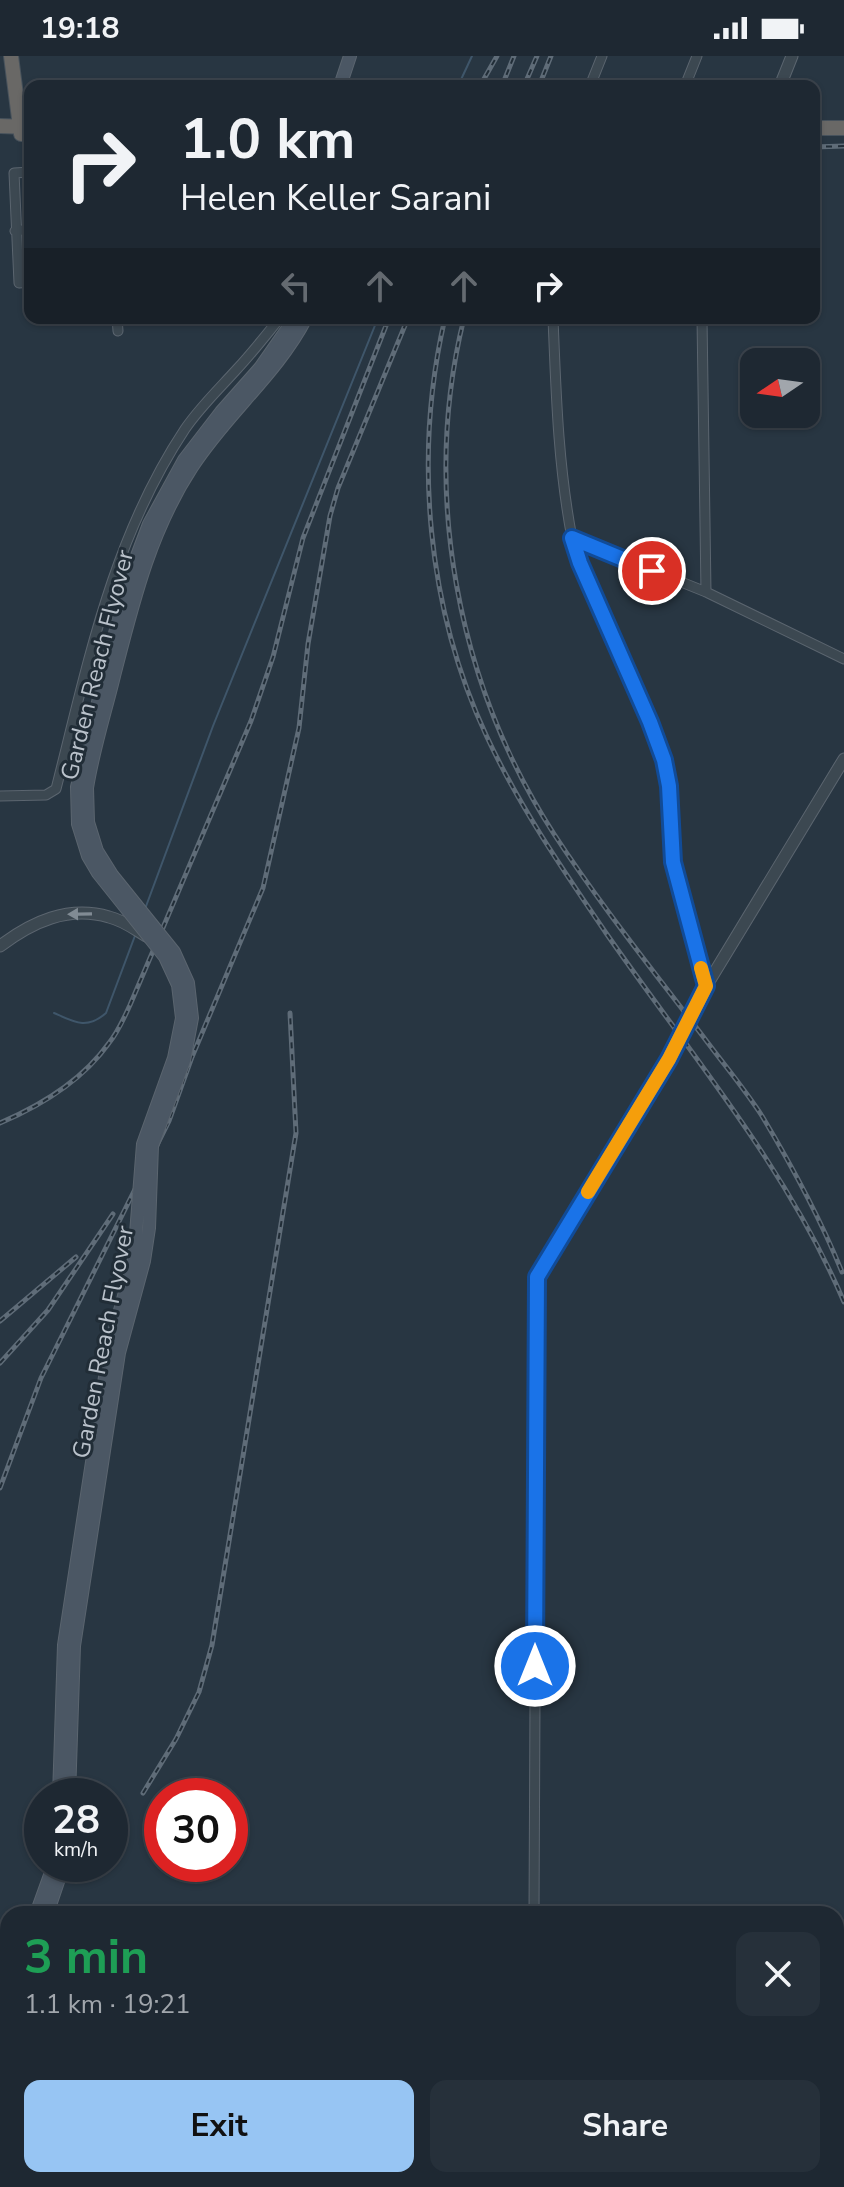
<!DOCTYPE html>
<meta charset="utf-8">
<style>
body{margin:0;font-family:"Nunito Sans",sans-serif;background:#26303a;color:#f1f3f6;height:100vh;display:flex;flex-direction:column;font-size:30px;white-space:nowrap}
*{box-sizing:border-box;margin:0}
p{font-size:26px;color:#a1a6ac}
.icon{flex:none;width:44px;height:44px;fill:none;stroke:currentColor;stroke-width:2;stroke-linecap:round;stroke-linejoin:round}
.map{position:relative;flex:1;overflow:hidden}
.side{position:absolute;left:0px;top:1850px;width:844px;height:282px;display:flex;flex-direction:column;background:#1e2832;border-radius:24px 24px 0 0;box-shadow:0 2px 6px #0004,0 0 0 2px #3c444d}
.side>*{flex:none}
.top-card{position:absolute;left:24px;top:24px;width:796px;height:244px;border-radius:16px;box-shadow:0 2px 6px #0004,0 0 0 2px #3c444d;background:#1e2832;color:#f1f3f6;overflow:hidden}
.needle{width:52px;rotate:257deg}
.buttons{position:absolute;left:740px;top:292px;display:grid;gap:16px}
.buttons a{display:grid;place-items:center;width:80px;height:80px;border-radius:16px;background:#1e2832;box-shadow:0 2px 6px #0004,0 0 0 2px #3c444d;font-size:40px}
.speed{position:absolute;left:24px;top:1722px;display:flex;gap:16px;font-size:40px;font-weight:700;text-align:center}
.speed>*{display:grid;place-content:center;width:104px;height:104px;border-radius:50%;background:#1e2832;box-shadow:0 2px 6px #0004,0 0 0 2px #3c444d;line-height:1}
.speed small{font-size:20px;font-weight:400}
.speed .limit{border:12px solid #d22;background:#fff;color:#111}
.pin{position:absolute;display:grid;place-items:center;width:68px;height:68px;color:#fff;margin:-34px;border:4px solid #fff;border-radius:50%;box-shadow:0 2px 8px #0007}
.me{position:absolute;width:88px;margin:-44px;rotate:0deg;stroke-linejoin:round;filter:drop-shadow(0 0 6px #0008)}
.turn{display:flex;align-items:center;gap:28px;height:168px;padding:0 24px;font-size:36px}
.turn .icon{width:104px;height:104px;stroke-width:2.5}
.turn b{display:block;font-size:56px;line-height:68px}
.lanes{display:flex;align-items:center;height:76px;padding:0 24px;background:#0003;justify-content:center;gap:40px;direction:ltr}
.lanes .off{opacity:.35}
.round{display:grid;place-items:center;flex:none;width:84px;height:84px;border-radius:16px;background:#26303a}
.summary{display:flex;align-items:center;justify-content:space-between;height:136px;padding:0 24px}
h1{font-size:48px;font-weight:700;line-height:60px;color:#1e9e55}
.action{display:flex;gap:16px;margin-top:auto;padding:16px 24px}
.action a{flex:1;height:92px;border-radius:16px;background:#97c5f3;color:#111;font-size:32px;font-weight:700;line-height:92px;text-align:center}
.action a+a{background:#26303a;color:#f1f3f6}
.status{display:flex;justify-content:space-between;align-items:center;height:56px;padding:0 40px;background:#1e2832;direction:ltr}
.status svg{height:22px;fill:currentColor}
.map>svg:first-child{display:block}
</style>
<div class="status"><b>19:18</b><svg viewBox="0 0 49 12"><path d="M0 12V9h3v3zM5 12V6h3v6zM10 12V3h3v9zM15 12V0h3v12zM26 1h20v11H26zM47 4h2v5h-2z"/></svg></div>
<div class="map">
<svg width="844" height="2131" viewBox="0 0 844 2131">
<rect width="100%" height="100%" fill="#283642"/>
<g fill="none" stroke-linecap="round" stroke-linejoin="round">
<path stroke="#3f566a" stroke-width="2" d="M458,30L472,0
M145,853L213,670L378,262
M54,957C74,966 87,974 106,957L136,877"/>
<defs>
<path id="minor" d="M590,30L602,0
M685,30L697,0
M30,116L14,117L19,227L30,226
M15,175L30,173
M117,262L118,275
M553,262C556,336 558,409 572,482L706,536L844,603
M702,262L706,536
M572,482L580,507L658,685L669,730L673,806L706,930
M0,740L46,739L56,733C88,607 112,483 185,373C200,351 219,333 237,313C252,297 266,279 280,262
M534,1858L537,1221
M532,2131V2124"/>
<path id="tertiary" d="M780,30L792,0
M0,890C32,866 68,849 109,861C123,864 136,874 148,881
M537,1221L669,1003L696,947L844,703"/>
<path id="secondary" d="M340,30L350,0
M36,1858L54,1808
M47,1858L64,1808
M0,1929L8,1913
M0,1951L8,1935
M0,2092L8,2105
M0,2111L12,2131
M20,2124L24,2131"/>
<path id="trunk" d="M11,0L21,78
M0,70L30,71
M814,72H844"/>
</defs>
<use href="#minor" stroke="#5b656f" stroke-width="11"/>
<use href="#tertiary" stroke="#5b656f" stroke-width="13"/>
<use href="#secondary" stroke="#5b656f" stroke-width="14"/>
<use href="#trunk" stroke="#47525c" stroke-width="16"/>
<use href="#minor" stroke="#3c4851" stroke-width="9"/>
<use href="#tertiary" stroke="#3c4851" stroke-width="11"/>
<use href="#secondary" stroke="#4b5764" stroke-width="12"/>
<use href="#trunk" stroke="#696866" stroke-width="14"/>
<defs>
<path id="rail" d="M480,30L497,0
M502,30L514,0
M524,30L537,0
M539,30L551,0
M814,91L844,90
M445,262C413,400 427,553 487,681C519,750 563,814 606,877C690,998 786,1110 844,1246
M464,262C421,436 457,628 554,778C601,850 656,918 708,987C726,1011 746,1035 762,1060C792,1110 820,1162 842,1216
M0,1067C42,1049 82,1025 109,987C118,976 124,962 130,949L251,665L273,601L303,482L389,262
M0,1265L76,1201
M0,1307L48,1254L113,1158
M0,1432L41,1322L169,1065L192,1001L263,832L299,672L308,588L330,460L338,432L408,262
M143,1737L176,1683L199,1636L212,1589L296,1077L290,957"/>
</defs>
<use href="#rail" stroke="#5f6c78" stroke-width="5"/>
<use href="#rail" stroke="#212d37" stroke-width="2" stroke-dasharray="6" stroke-linecap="butt"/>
<defs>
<path id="secondary-bridge" d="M59,1740L64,1589L109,1295L134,1203L143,1088L174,1002L182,962L178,929L165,901L98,817L88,800L78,768L77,731L129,521L149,468L184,404L221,356L260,312L295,262
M69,1740L74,1590L119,1297L144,1205L149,1172L152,1090L184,1005L192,962L188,927L174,896L112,819L97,795L88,766L87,732C93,694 105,657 114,620C133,546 150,475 192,411C226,358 277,318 306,262"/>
</defs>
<use href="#secondary-bridge" stroke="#5b656f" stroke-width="14" stroke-linecap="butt"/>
<use href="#secondary-bridge" stroke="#4b5764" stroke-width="12"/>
</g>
<defs><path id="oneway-solid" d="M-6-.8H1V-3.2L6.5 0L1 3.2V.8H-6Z" transform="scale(2)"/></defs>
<use fill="#818b94" href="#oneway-solid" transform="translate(80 858) rotate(179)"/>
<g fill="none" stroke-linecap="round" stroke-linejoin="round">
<defs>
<path id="route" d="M535,1610L537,1221L669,1003L706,930L673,806L669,730L664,704L650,666L580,507L572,482L652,515"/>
</defs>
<use href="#route" stroke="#114b97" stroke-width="20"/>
<use href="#route" stroke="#1a73e8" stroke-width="14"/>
<path stroke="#f59e0b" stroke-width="14" d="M588,1136L669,1003L706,930L701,912"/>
</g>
<g text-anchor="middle" stroke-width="6" stroke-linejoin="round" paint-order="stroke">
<g font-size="24" fill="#bac2cb" stroke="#212d37">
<text transform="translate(97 609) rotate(-76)" y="8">Garden Reach Flyover</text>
<text transform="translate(103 1286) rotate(-79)" y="8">Garden Reach Flyover</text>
</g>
</g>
</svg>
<div class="buttons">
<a><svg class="needle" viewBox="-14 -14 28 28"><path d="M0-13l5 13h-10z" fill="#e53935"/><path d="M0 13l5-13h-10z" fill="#a1a6ac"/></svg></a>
</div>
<div class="speed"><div>28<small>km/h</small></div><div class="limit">30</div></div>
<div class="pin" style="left:652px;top:515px;background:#d93025"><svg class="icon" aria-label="arrive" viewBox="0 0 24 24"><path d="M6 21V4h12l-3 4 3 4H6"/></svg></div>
<svg class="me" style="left:535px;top:1610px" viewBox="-20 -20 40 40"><circle r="17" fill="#1a73e8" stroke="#fff" stroke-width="3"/><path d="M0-11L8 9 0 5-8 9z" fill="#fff"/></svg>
<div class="top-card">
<div class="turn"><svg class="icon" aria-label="right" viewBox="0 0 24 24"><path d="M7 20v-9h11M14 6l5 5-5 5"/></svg><div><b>1.0 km</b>Helen Keller Sarani</div></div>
<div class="lanes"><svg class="icon off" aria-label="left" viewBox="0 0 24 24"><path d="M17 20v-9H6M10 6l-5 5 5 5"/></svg><svg class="icon off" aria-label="ahead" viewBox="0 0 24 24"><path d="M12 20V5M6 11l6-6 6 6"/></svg><svg class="icon off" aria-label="ahead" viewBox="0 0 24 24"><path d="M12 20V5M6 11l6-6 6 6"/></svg><svg class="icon" aria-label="right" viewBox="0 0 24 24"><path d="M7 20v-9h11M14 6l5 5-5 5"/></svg></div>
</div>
<section class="side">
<div class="summary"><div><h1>3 min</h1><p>1.1 km · 19:21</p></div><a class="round"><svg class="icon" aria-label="close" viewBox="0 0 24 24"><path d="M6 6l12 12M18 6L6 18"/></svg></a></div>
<div class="action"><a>Exit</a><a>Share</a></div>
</section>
</div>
